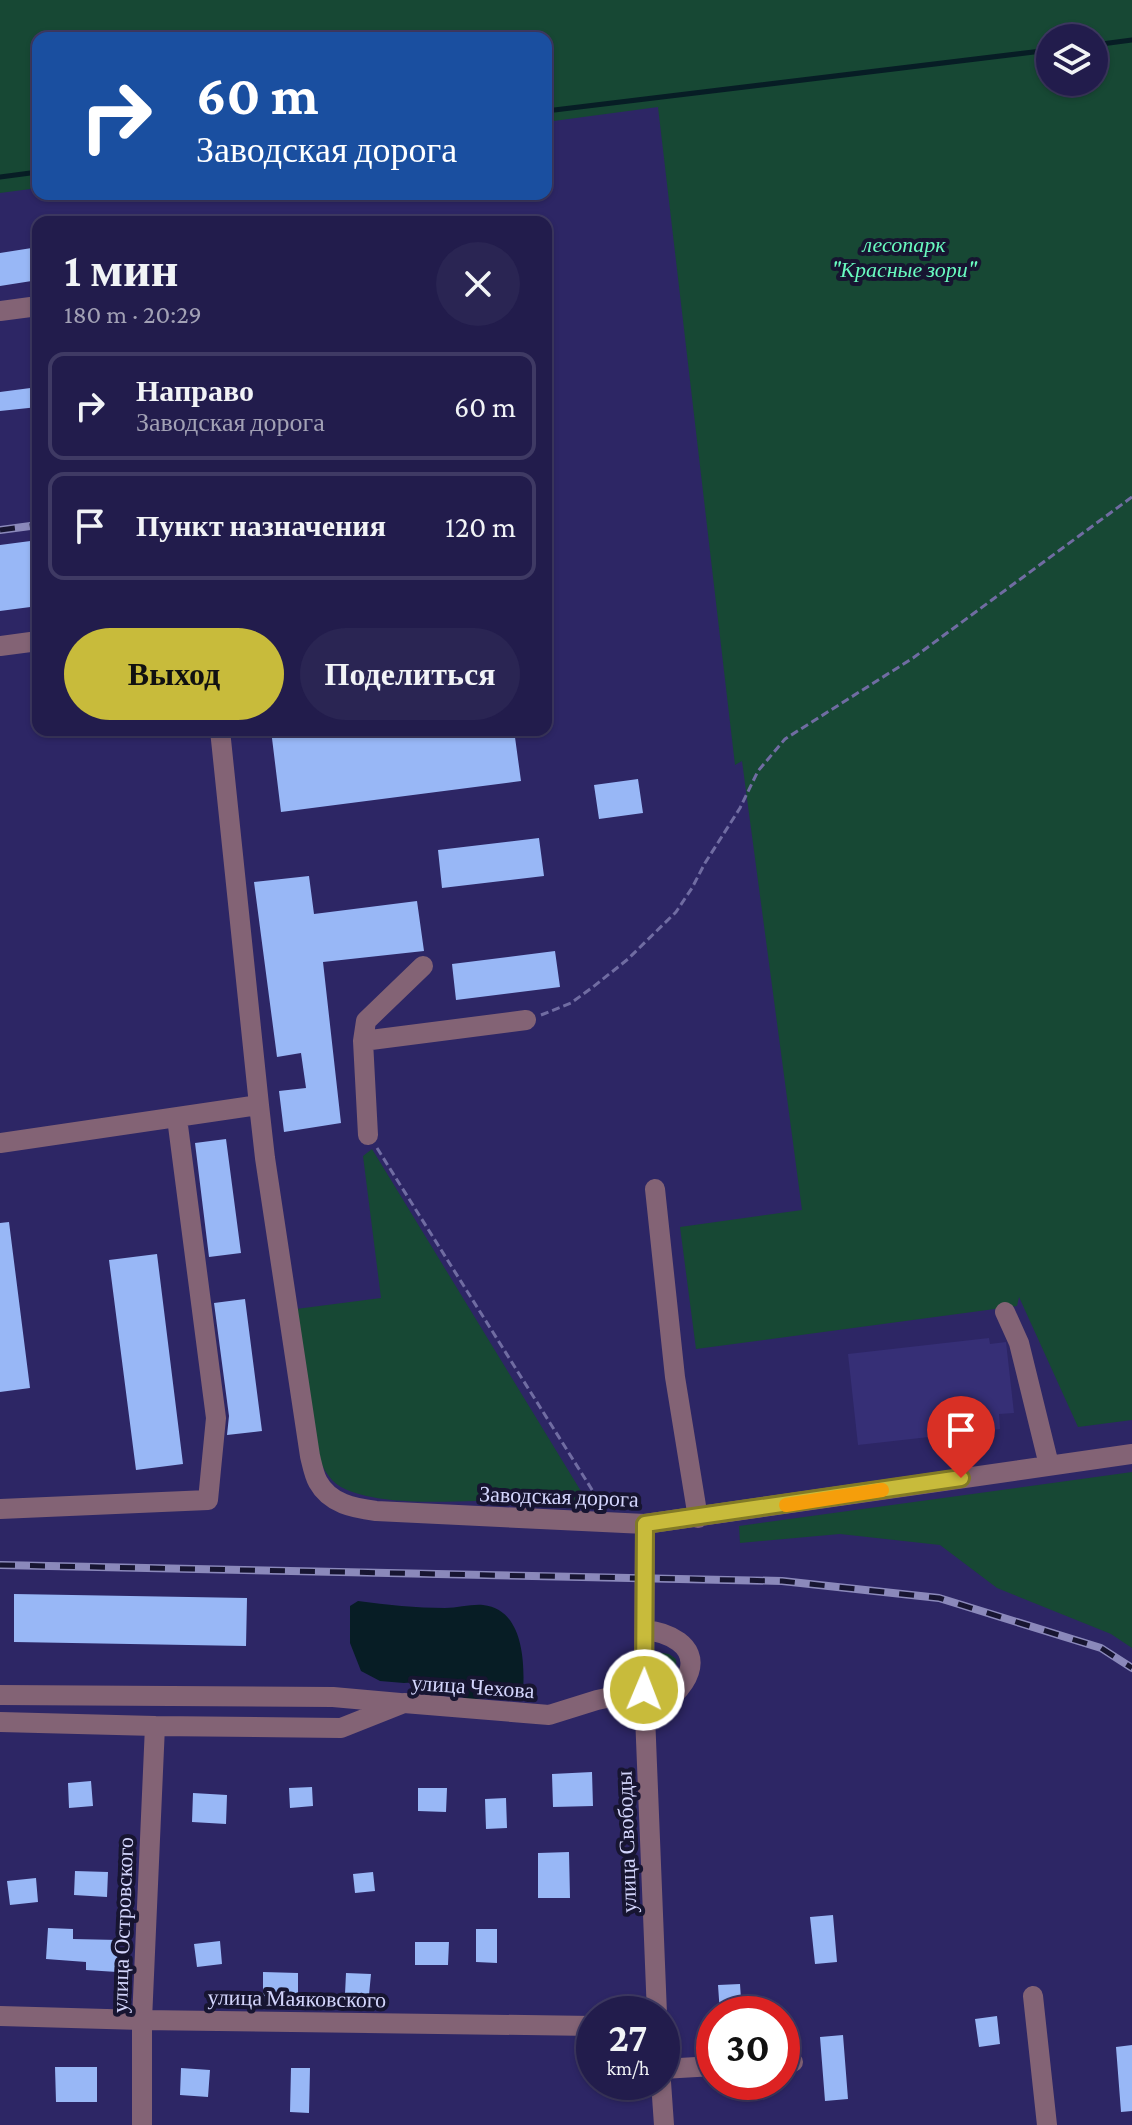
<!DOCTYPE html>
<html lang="ru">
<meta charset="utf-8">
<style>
body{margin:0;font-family:"Crimson Pro",serif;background:#2a2553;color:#f1f3f6;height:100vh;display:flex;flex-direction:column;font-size:30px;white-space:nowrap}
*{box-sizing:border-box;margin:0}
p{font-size:26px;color:#a2a1b5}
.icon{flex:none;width:44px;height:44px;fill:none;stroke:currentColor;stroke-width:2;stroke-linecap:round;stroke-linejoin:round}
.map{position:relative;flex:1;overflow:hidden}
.side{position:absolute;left:32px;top:216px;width:520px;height:520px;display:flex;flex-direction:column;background:#221c4c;border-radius:16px;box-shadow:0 2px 6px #0004,0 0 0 2px #3f3a64}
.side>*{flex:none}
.top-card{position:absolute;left:32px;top:32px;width:520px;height:168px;border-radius:16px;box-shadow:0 2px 6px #0004,0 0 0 2px #3f3a64;background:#1a4fa0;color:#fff;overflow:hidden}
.controls{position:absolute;left:1036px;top:24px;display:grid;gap:16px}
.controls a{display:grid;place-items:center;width:72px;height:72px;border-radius:50%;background:#221c4c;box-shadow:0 2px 6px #0004,0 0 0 2px #3f3a64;font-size:40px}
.speed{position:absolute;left:576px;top:1996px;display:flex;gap:16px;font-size:40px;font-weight:700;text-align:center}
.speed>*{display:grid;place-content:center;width:104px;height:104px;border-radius:50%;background:#221c4c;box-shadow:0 2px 6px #0004,0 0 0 2px #3f3a64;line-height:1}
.speed small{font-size:20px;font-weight:400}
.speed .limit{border:12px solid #d22;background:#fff;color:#111}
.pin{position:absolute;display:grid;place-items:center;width:68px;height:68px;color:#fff;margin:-82px -34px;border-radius:50% 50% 50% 0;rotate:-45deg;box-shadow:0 0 8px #0007}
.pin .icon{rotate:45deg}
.me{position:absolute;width:88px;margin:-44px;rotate:1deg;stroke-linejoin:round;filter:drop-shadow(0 0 6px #0008)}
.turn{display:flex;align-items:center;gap:28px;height:168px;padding:0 32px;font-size:36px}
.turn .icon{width:104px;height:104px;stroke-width:2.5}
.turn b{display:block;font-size:56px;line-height:68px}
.round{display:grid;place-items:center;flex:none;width:84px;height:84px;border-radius:42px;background:#2a2553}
.head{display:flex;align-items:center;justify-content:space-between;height:136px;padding:0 32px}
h1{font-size:48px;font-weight:600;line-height:60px}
.cta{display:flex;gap:16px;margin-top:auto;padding:16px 32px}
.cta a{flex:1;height:92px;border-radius:48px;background:#c8bb3b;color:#111;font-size:32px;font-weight:600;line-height:92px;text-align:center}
.cta a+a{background:#2a2553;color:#f1f3f6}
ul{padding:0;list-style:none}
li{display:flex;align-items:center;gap:24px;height:108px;margin:0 16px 12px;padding:0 16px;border:4px solid #3f3a64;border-radius:16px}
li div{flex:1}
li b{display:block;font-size:30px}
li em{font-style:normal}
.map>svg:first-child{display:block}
</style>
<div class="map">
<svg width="1132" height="2125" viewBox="0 0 1132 2125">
<rect width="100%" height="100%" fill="#2d2665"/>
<path fill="#362f76" d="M989,1338L990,1344L1006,1342L1014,1413L999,1414L1000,1429L858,1445L848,1354Z"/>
<path fill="#174834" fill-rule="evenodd" d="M0,0H1132V1420L1078,1427L1019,1297L1017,1306L696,1349L680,1227L802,1210L742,761L735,765L658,107L546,122V38H38V188L0,193ZM1050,38H1094V82H1050Z
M372,1149L587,1501C550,1501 513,1501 475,1501C437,1502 375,1505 341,1487C328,1480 322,1465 316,1453L296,1309L381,1298L363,1156Z
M1132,1472V1648L1111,1634L997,1588L940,1545L840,1534L740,1543L739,1526Z
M662,1653L669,1654L676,1659C678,1672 670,1689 658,1695C654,1682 651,1663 662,1653Z"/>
<path fill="#071d25" d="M358,1601C387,1605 416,1608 445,1608C458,1608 471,1604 483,1605C523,1609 525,1662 523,1692L468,1700L454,1693L418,1682L404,1683L380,1681L361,1671L350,1643V1606Z"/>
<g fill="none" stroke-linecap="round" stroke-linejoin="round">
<path stroke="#071d25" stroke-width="5" d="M1094,45L1132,40
M546,111L1050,50
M0,177L38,172"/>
</g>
<path fill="#98b7f6" d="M38,247V280L0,286V253Z
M38,387V407L0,411V392Z
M38,540V606L0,611V545Z
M271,730H514L521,781L281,812Z
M638,779L643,813L599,819L594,785Z
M539,838L544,876L442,888L438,850Z
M309,876L314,914L417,901L424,951L323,962L341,1123L284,1132L279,1091L306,1088L301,1053L277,1057L254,882Z
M555,951L560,987L456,1000L452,964Z
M226,1139L241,1253L209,1257L195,1143Z
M9,1222L30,1388L0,1392V1223Z
M157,1254L183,1464L136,1470L109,1260Z
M245,1299L262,1431L227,1435L229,1416L214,1303Z
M14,1594L247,1598L246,1646L14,1642Z
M592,1772L593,1806L553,1807L552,1774Z
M91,1781L93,1806L69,1808L68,1783Z
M312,1787L313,1806L290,1808L289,1788Z
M418,1788H447L446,1812L418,1811Z
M193,1793L227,1795L226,1824L192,1822Z
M506,1798L507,1828L486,1829L485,1799Z
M569,1852L570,1898H538V1853Z
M75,1871L108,1872L107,1897L74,1895Z
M373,1872L375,1891L355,1893L353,1874Z
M36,1878L38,1902L10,1905L7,1881Z
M833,1915L837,1962L815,1964L810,1917Z
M48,1928L73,1929V1939L118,1940L117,1972L86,1970V1962L46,1959Z
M476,1929H497V1963L476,1962Z
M220,1941L222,1964L197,1967L194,1944Z
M415,1942H449L448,1965H415Z
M263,1972L298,1973V1997L263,1996Z
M346,1973L371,1974L369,1995L345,1994Z
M740,1984L742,2014H720L718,1985Z
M997,2016L1000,2044L979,2047L975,2019Z
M843,2035L848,2099L825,2101L820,2037Z
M1132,2045V2111L1121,2112L1116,2047Z
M55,2067H97V2102H56Z
M181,2068L210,2070L208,2097L180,2095Z
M291,2068H310L309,2113L290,2112Z"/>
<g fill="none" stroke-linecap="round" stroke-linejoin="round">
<path stroke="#706ca2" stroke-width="3" stroke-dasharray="8 4" stroke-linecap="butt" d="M541,1015L571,1003L593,987L628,959L676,912L692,888L705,863L740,808L758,771L785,739L913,658L1132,497
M377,1148L601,1504"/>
<path stroke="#836375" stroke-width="20" d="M0,311L38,306
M0,646L38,641
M363,1041L526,1020
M259,1105L265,1158L310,1456C312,1464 314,1475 318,1482C330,1504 354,1508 376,1511L645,1524L1132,1454
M368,1135L363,1041L366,1021L423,966
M0,1143L259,1105L220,730
M655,1189L675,1377L698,1518
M1005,1312L1019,1343L1049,1465
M0,1509L208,1500L216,1418L177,1118
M645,1524L644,1690L657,2014
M0,1695L333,1697L400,1703
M645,1719C660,1707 683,1691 689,1672C698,1645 667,1632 645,1630
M0,1722L155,1726L341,1728L404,1703L549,1715L597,1700L644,1690
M1033,1996L1047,2125
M0,2016L142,2020L594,2026
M782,2062H793
M662,2069L714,2066
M661,2082L664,2125
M142,2125V2020L155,1726"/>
<defs>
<path id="rail" d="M0,530L38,525
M0,1565L782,1581L939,1598L1101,1648L1132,1668"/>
</defs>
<use href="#rail" stroke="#8b89bb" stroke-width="8"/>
<use href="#rail" stroke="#171531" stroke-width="5" stroke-dasharray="15" stroke-linecap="butt"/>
</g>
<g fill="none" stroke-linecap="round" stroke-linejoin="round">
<defs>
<path id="route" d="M644,1690L645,1524L961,1478"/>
</defs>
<use href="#route" stroke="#827a26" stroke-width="20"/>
<use href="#route" stroke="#c8bb3b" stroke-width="14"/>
<path stroke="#f59e0b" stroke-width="14" d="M786,1505L882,1490"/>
</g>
<g text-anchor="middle" stroke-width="8" stroke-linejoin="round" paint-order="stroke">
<g font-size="22" font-style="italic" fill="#68fabf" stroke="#171531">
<text x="904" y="252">лесопарк<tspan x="904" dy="25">"Красные зори"</tspan></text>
</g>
<g font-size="22" fill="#d3d5fc" stroke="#171531">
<text transform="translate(559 1496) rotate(2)" y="8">Заводская дорога</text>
<text transform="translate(473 1686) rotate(4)" y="8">улица Чехова</text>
<text transform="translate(626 1842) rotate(-92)" y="8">улица Свободы</text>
<text transform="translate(122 1925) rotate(-88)" y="8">улица Островского</text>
<text transform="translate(297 1998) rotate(1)" y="8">улица Маяковского</text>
</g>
</g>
</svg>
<div class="controls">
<a><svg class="icon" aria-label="layers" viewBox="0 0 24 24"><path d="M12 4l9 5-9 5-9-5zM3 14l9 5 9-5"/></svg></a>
</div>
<div class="speed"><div>27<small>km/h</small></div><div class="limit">30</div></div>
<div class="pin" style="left:961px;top:1478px;background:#d93025"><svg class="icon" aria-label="arrive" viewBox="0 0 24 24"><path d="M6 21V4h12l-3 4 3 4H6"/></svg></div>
<svg class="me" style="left:644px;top:1690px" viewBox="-20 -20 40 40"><circle r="17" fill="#c8bb3b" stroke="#fff" stroke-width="3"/><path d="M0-11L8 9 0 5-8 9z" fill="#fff"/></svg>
<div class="top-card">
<div class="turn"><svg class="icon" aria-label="right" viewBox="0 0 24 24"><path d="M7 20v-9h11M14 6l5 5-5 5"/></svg><div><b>60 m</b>Заводская дорога</div></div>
</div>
<section class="side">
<div class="head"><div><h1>1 мин</h1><p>180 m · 20:29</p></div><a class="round"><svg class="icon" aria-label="close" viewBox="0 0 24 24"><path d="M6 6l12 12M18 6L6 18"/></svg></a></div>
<ul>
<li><svg class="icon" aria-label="right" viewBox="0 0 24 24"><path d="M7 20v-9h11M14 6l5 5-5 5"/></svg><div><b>Направо</b><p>Заводская дорога</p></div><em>60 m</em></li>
<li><svg class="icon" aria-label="arrive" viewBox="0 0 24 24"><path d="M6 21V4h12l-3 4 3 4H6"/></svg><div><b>Пункт назначения</b></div><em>120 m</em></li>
</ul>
<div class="cta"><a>Выход</a><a>Поделиться</a></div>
</section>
</div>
